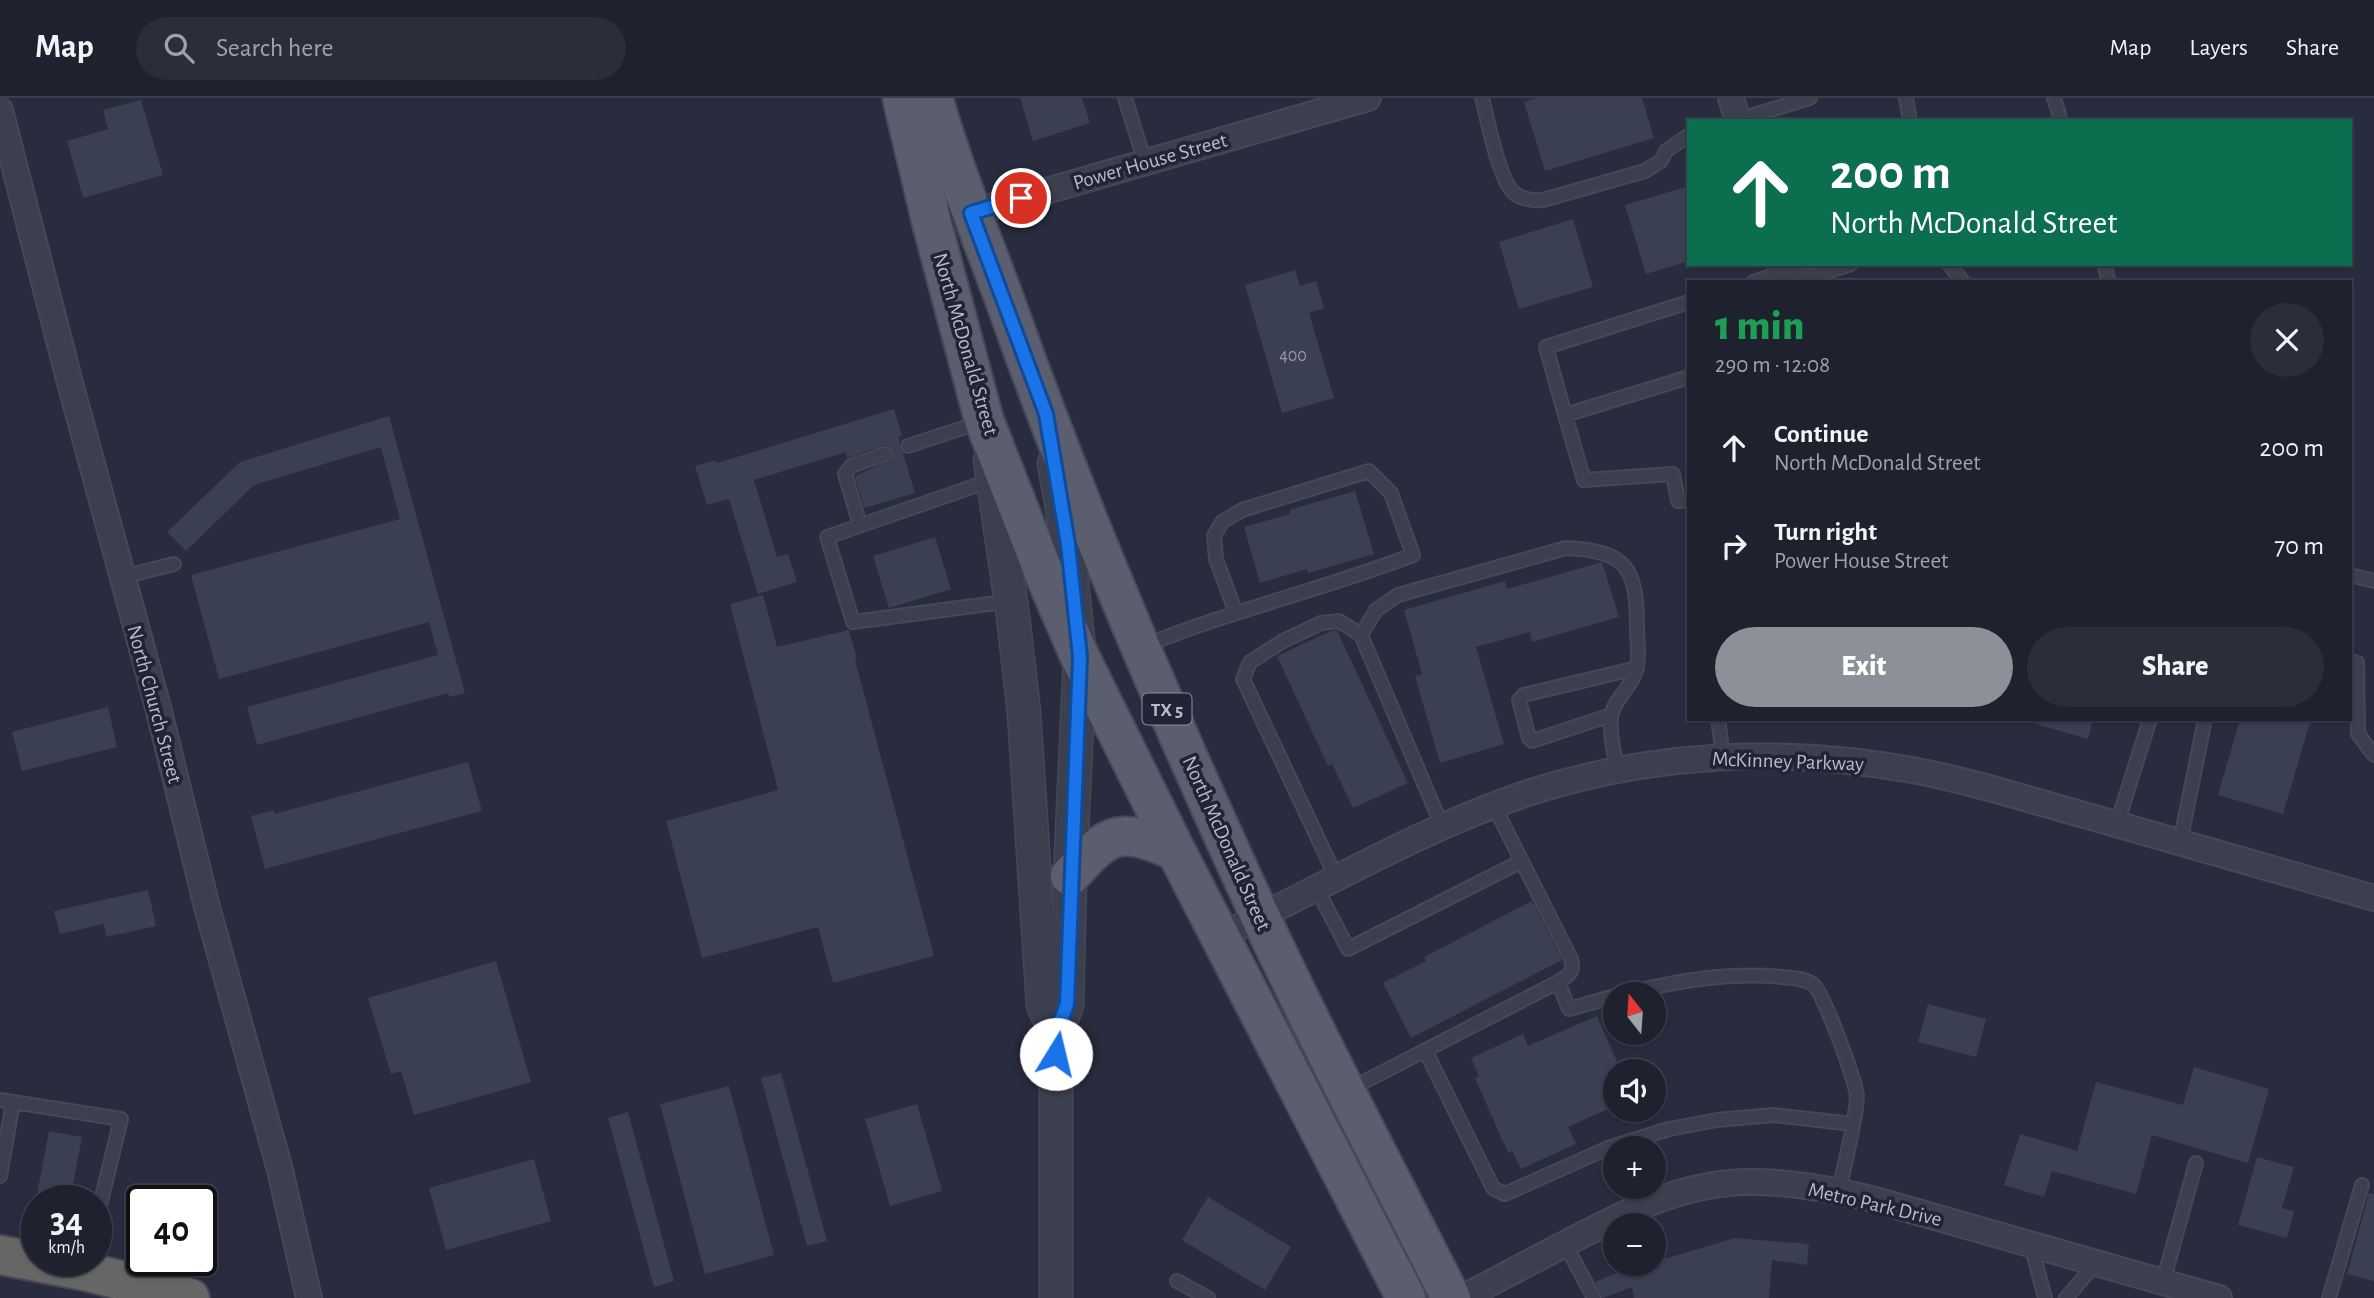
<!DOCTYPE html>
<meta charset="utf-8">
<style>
body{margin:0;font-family:"Alegreya Sans",sans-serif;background:#2b2e3a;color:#f1f3f6;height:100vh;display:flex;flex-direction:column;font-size:26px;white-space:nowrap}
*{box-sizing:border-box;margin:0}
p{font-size:23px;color:#a1a3aa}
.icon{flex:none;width:38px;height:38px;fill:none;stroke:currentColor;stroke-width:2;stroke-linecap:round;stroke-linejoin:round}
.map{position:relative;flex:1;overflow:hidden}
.side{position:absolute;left:1687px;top:182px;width:665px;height:441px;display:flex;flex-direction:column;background:#1e212e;border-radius:0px;box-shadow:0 2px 5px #0004,0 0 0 2px #3c3e4a}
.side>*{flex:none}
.top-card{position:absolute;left:1687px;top:21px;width:665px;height:147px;border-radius:0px;box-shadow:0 2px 5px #0004,0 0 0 2px #3c3e4a;background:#0b6e4f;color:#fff;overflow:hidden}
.needle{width:46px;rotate:343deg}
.tools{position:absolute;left:1603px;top:884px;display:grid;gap:14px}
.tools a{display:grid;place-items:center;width:63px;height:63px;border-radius:50%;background:#1e212e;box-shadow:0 2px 5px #0004,0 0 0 2px #3c3e4a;font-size:35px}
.speed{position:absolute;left:21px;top:1087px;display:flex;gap:14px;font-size:35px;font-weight:700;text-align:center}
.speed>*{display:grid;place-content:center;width:91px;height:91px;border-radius:50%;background:#1e212e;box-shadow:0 2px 5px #0004,0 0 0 2px #3c3e4a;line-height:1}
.speed small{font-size:18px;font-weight:400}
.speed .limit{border:4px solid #111;border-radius:10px;background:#fff;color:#111}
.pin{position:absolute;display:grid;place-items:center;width:60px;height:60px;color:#fff;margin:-30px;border:4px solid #fff;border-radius:50%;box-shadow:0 2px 7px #0007}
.me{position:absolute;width:77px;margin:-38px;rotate:9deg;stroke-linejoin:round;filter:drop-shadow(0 0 5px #0008)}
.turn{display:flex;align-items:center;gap:24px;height:147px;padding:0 28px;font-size:32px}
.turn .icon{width:91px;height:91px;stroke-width:2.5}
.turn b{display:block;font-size:49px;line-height:60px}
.round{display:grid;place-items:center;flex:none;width:74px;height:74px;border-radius:37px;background:#2b2e3a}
.summary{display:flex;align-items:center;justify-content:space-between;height:119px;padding:0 28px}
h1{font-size:42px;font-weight:800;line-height:52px;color:#1e9e55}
.primary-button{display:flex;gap:14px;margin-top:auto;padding:14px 28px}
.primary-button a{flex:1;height:80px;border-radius:42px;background:#8c9099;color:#fff;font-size:28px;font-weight:800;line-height:80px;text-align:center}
.primary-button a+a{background:#2b2e3a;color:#f1f3f6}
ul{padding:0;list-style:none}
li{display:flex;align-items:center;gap:21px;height:98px;padding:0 28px}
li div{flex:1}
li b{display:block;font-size:26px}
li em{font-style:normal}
header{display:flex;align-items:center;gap:42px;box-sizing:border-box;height:98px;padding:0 35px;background:#1e212e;border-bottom:2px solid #3c3e4a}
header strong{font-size:33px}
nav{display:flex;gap:38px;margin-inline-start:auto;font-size:24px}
.search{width:490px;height:63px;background:#2b2e3a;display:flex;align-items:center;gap:18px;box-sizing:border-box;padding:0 24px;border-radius:38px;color:#a1a3aa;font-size:26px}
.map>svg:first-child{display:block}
</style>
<header>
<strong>Map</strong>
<div class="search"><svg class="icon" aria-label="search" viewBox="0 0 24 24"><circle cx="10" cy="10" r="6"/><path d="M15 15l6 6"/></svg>Search here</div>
<nav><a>Map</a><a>Layers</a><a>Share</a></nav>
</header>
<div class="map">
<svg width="2374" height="1200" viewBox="0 0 2374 1200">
<rect width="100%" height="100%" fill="#282c3e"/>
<path fill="#3b3f54" d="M1020,0H1082L1090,25L1033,43Z
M1536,0H1642L1654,40L1545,73L1524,4Z
M141,2L163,77L83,100L67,43L108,31L103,12Z
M1689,88V163L1646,176L1625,107Z
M1573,121L1593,189L1519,211L1499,144Z
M1295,172L1300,188L1316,183L1324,210L1309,215L1334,300L1282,315L1245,187Z
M894,311L902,338H899L900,350L903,355L915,395L864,410L855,378L891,362L893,354L886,347L847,360L846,354L754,382L777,459L788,456L797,484L758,496L729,401L707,407L695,368L716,362L717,365Z
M389,318L465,595L449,599L448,595L257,647L247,609L438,557L429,524L219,581L191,477L400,421L381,349L254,387L186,453L167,434L240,364Z
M1355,393L1374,456L1308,475L1307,471L1260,485L1244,429L1290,416L1289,412Z
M935,439L951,491L889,510L873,458Z
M1602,464L1619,519L1532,544L1530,534L1476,549L1504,646L1440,665L1415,578L1422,576L1404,512L1505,483L1507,491Z
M763,497L777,549L849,532L857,561L855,562L934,858L833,885L818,829L702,860L666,723L778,692L730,506Z
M1337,532L1408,685L1353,710L1332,666L1328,668L1277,558L1331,533Z
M108,609L117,649L22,673L12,634Z
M2037,621H2093L2088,641L2036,626Z
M2240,621H2311L2283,716L2218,697Z
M468,664L482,713L265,771L251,718L274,712V716Z
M148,792L156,828L106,839L104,826L60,836L54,813Z
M1532,803L1562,862L1411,940L1383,885L1426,863L1424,859Z
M496,863L531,984L414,1017L401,973L391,976L368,900Z
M1928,906L1986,921L1976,959L1918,944Z
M1597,918L1621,973H1615V1008L1568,1029L1576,1046L1521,1071L1512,1053L1508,1055L1475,980L1479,978L1471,960L1523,936L1528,948Z
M2194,969L2269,991L2248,1065L2152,1037L2136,1096L2052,1073L2044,1099L2004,1087L2020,1036L2077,1053L2096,984L2183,1007Z
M781,975L827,1143L807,1148L761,980Z
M729,988L774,1157L705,1176L660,1006Z
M917,1006L942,1093L890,1108L865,1021Z
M628,1014L674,1183L654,1189L608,1020Z
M49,1033L82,1039L70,1102H36Z
M2257,1059L2294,1069L2282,1110L2294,1113L2287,1140L2238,1127Z
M534,1061L551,1123L446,1152L429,1090Z
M2369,1095L2374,1096V1183L2347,1176Z
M1208,1099L1291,1149L1265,1192L1182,1142Z
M1735,1140L1809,1146L1807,1167L1772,1162L1769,1200H1634L1632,1189L1603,1200L1595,1184L1621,1173L1654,1166V1164Z"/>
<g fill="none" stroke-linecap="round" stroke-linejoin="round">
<defs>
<path id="service" d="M1125,0L1145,64
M1482,0C1488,23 1498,78 1513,94C1520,101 1533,103 1543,102L1645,73L1661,63L1666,53L1689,37
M1906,0L1910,23
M2054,0L2061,23
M1734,23L1810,0
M1949,166L1963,184
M2104,166L2109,184
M1753,184L1783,174L1815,178L1851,166
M1689,204L1546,249L1565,317L1689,279
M1565,317L1584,382L1673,376L1678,403L1689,402
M908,348L981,324
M992,382L827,439L853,524L1011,503
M860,427L845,376L851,368L885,356
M2350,477L2374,483
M122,479L174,466
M1144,548C1232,512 1325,491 1413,457L1391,395L1369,373L1242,412L1222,424L1214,438L1216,461L1236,515
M2350,563L2357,565L2358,636L2374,657
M1611,617L1532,643L1529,640L1519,602L1524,597L1637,570
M1718,621L1723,658
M1494,708L1571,861C1575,874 1568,878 1558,884
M2117,726L2150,621
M1442,728L1361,537L1376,512L1398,497L1566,450C1628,453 1637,471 1637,530C1637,543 1640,560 1636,573C1631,590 1613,602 1611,619C1609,637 1615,656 1617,673
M2180,745L2205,621
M1337,781L1243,581L1250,564L1283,543L1321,525L1339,523L1361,537
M1317,791L1348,851L1522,763
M1624,896C1677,883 1727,874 1782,879C1792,880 1804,880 1813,886C1823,893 1857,986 1857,999C1855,1029 1845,1063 1839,1093
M1425,952L1493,1090L1505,1096L1608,1050L1669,1031L1717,1022L1774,1017L1852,1026
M1350,991L1558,884L1569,911L1615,898
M0,1002L121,1021L96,1124
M0,1078L13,1004
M1565,1146L1594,1200
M2031,1147L2045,1200
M1177,1183L1208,1200
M2163,1184L2196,1065
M2066,1200L2096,1165
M2329,1200L2362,1087"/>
<path id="minor" d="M1731,0L1738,23
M0,12L69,281L159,613L207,809L280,1072L309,1200
M932,126L1368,0
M1780,166L1785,184
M1220,838C1320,791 1417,733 1522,697C1647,655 1782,648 1912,672C1971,683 2030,702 2088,718C2183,745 2279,773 2374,800
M1462,1200C1495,1183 1528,1165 1561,1148C1620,1117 1677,1086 1745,1084C1788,1083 1831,1091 1872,1101L2219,1200"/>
<path id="tertiary" d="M990,362L1013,518L1024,615L1043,907L1056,936
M1054,365L1068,446L1080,559L1070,778L1067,907L1056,936V1200"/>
<path id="primary" d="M902,0L932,126L984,322L1046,480L1080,559L1176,753L1406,1200
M933,0C954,72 982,140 1008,211C1081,417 1168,619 1260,818C1320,947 1387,1073 1451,1200
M1070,778C1110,732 1120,729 1176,753"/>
<path id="trunk" d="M0,1157L84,1173L190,1200"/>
</defs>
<use href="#service" stroke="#464858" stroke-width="16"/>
<use href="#minor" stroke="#464858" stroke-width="28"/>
<use href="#tertiary" stroke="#464858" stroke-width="35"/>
<use href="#primary" stroke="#464858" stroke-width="42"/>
<use href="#trunk" stroke="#444756" stroke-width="42"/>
<use href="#service" stroke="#3c3f4e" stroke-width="12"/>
<use href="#minor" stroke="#3c3f4e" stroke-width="24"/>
<use href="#tertiary" stroke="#3c3f4e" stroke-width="32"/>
<use href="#primary" stroke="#5a5e6e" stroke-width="38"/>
<use href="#trunk" stroke="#666764" stroke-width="38"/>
</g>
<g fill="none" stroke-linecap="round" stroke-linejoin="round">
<defs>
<path id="route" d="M1021,100L971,115L1046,316L1068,446L1080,559L1067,906L1056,936V956"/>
</defs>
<use href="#route" stroke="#114b97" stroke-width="18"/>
<use href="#route" stroke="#1a73e8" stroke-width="12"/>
</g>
<g text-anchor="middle" stroke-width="7" stroke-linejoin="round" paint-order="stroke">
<g font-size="18" fill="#989aaa">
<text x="1293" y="263">400</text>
</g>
<rect fill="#212434" stroke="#8b8e9c" stroke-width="2" x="1142.5" y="595.5" width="49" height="31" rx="5"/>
<g font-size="19" font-weight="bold" fill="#b9bbc9">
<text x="1167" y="618">TX 5</text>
</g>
<g font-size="21" fill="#b9bbc9" stroke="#212434">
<text transform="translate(1150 63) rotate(-16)" y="7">Power House Street</text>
<text transform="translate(966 246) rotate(74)" y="7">North McDonald Street</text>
<text transform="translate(155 606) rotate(75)" y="7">North Church Street</text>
<text transform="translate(1788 663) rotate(2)" y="7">McKinney Parkway</text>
<text transform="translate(1227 745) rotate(66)" y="7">North McDonald Street</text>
<text transform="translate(1875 1106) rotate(13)" y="7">Metro Park Drive</text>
</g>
</g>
</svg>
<div class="tools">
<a><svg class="needle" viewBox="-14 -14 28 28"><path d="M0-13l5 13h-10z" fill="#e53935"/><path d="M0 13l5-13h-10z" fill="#a1a3aa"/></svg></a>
<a><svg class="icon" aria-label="sound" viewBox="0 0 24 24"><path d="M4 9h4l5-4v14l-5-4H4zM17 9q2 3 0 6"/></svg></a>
<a>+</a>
<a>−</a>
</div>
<div class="speed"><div>34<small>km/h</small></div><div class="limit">40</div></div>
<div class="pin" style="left:1021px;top:100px;background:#d93025"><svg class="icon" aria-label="arrive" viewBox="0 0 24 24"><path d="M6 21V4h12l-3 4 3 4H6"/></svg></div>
<svg class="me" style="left:1056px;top:956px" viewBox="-20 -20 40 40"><circle r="19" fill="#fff"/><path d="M0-13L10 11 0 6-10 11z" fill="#1a73e8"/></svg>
<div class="top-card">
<div class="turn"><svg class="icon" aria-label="ahead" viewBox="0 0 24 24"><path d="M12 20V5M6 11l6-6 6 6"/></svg><div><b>200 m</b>North McDonald Street</div></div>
</div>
<section class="side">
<div class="summary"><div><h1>1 min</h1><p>290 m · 12:08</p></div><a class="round"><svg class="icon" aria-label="close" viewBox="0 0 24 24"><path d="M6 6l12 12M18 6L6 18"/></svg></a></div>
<ul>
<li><svg class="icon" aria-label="ahead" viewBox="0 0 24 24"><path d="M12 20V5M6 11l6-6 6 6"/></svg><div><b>Continue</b><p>North McDonald Street</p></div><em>200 m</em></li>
<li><svg class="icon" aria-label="right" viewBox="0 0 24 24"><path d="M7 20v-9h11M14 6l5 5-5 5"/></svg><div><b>Turn right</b><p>Power House Street</p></div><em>70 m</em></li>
</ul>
<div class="primary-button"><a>Exit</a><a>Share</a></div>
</section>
</div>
